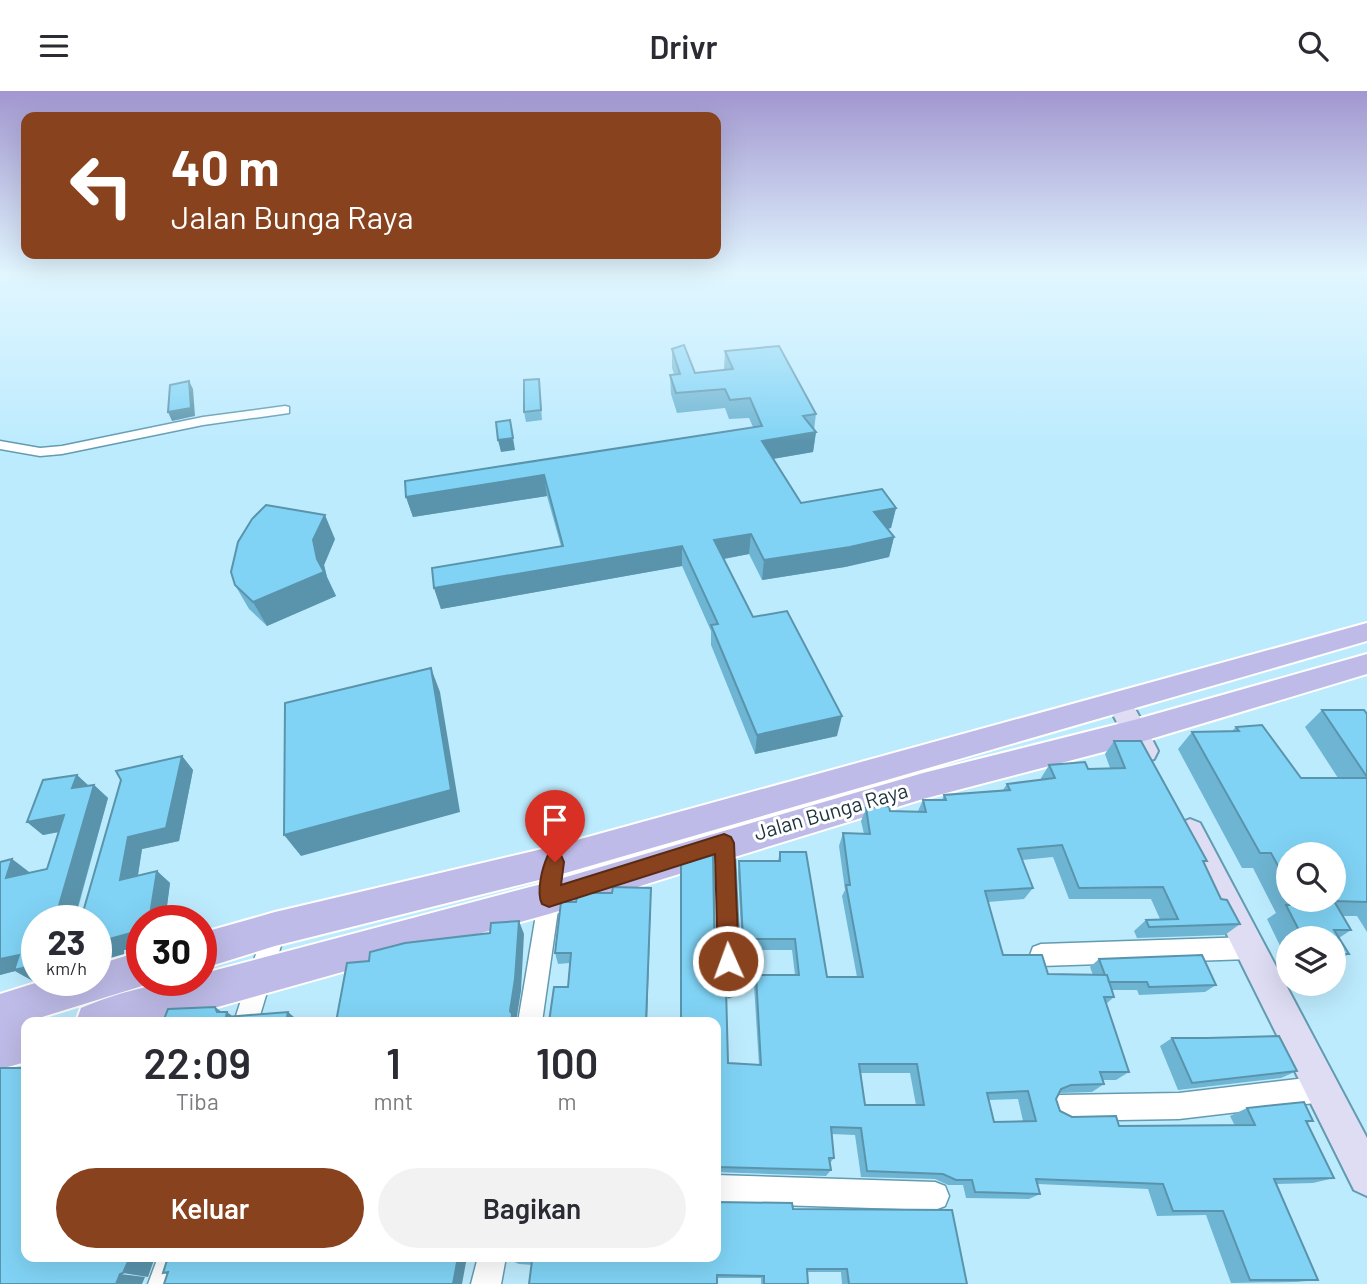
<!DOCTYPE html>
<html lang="id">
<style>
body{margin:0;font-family:Barlow,sans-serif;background:#f2f2f3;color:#2b2b33;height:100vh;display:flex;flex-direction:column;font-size:26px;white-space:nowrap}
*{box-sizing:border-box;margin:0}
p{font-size:23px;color:#7c7c81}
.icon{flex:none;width:38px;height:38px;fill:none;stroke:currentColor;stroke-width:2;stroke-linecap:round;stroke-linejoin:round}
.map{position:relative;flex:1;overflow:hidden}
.sheet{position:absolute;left:21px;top:926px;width:700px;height:245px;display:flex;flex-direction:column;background:#fff;border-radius:14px;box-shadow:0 7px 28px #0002}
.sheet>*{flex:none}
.guide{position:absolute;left:21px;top:21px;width:700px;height:147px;border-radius:14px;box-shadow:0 7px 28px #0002;background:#89421e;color:#fff;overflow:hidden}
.buttons{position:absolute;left:1276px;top:751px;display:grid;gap:14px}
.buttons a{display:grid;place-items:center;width:70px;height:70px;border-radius:50%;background:#fff;box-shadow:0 7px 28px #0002;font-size:35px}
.speed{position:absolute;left:21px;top:814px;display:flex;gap:14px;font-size:35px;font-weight:700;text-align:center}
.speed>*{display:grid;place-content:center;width:91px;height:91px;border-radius:50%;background:#fff;box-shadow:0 7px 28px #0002;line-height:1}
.speed small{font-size:18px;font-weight:400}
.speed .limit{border:10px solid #d22;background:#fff;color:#111}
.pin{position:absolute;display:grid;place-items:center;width:60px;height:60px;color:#fff;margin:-72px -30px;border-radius:50% 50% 50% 0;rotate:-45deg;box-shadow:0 0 7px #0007}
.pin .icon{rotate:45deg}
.me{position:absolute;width:77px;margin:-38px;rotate:358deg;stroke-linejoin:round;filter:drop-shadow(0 0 5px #0008)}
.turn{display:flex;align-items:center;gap:24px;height:147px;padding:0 35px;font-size:32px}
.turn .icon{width:91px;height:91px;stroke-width:2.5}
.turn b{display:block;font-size:49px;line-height:60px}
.eta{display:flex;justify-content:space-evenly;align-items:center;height:119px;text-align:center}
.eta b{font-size:42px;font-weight:600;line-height:49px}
.action{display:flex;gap:14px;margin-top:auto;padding:14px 35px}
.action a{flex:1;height:80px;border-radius:42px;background:#89421e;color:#fff;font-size:28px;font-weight:600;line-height:80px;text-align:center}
.action a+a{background:#f2f2f3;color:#2b2b33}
header{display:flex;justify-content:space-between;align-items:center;height:91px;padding:0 35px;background:#fff;font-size:32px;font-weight:600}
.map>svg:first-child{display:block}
</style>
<header><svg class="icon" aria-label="menu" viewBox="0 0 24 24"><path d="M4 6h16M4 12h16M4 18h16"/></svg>Drivr<svg class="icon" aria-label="search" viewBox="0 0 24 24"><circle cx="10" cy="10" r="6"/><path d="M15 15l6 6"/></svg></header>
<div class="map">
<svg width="1367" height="1193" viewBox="0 0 1367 1193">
<rect width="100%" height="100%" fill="#bdebfe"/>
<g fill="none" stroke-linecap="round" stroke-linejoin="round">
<defs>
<path id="street" d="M285,315L289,316V322L203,334L62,363L40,365L0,358V350L40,357L62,355L203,326Z
M724,743L731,746L734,752L741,894L737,902L729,906L721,902L717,894L714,752L717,746Z
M555,761L562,763L565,770L542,931H518L545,770L548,763Z
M275,827L283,830L286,838L258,931H234L264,838L267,830Z
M1250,846L1258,849L1261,857L1258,865L1250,868L1041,875L1033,872L1030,864L1033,856L1041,853Z
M1323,985L1332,989L1336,998L1332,1007L1323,1011L1179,1028L1060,1030L1051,1026L1047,1017L1051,1008L1060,1004L1179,1002Z
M716,1084L935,1091L945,1095L949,1105L945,1115L935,1119L716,1112Z
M158,1166H186L178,1193H148Z
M478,1166H506L501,1193H471Z"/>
<path id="secondary" d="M1119,602L1128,605L1154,652L1158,660L1154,668L1145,671L1136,668L1107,612L1110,605Z
M1190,728L1200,732L1367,1047V1105L1354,1099L1176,741L1180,732Z"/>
<path id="primary" d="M1367,532V550L555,785L275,855L201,878V842L275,821L555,755Z
M1367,563V583L1134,653L923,708L549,823L164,931H76L81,917C117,902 162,889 201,889V883L549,791L923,682L1134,629Z
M142,860V889H156L155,891L26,931V971L0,978V903L45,889H96V874Z"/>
</defs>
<use href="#street" stroke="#639bb1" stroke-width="3"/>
<use href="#secondary" stroke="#639bb1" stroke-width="4"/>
<use href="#primary" stroke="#fff" stroke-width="4"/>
<use href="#street" fill="#fff" fill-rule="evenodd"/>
<use href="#secondary" fill="#deddf4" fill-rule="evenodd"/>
<use href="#primary" fill="#bebbe8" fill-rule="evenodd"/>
</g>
<path fill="#6eb5d3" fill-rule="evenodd" d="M672,258L695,282L724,279L725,260L816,323L814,339L816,341L813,361L773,368L801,412L896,417L891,437L888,438L894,446L889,466L845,476L762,489L749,463L723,468L753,526L837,645L755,663L711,554V540L682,475L441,518L434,497L561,455L547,405L413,426L406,406L753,336L749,327L729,328L725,317L677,322L671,303L670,284L674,283L672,277Z
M539,288L542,329L526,331L524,321Z
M335,448L324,474L327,486L336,505L267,535L249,518L235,494Z
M1322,619L1367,623V841L1357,825H1343L1351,839L1339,847L1349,863L1334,872V847H1288V871L1267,828L1276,822L1253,777H1242L1178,658L1192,641L1232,640L1236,636L1301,687H1338L1305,636ZM1288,763L1334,808H1288Z
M1114,650L1207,770L1204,772L1221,808L1240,833L1225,844L1137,847L1134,840L1146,829L1160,828L1151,808H1069L1053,766L1022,769L1033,797L1024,808L988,811L1003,864L1048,883L1093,884L1090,876L1099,868L1216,894L1205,901L1139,904L1137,899H1112L1114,906L1106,913L1129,981L1116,989H1103L1104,993L1092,1001L1059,1002L1056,1008L1060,1020L1072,1026L1119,1035H1235L1230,1025L1247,1017L1313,1030L1307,1032L1334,1087L1313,1092L1277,1093L1318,1189L1296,1191L1231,1192L1206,1124L1157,1125L1148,1098L1038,1093L1040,1103L1029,1108L966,1107L963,1094H948L935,1088L861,1086L855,1044L831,1043L834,1067L830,1072L831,1079L826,1085L716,1081L715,884L728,972L759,974L754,894L756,884H795L792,859H742L738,782L739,770H778L780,761L827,886H857L842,805L845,799L839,755L843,742L864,743L861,730L866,717L890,720H918L923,709H942L944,704L1003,699L1007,693L1041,689V687L1049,674L1088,678L1110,677L1105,663ZM861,982H910L916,1014H865ZM1018,1008L1023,1030L994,1031L989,1009Z
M182,665L193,679L179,750L142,758L138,785L157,780L170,792L165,830H142V855L124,859V863L37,830V889L33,890L15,880L0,884V771L12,768L29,781L28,782L47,778L59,741L43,744L27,731L77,684L89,695L94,694L108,707L77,821L82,825Z
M651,797V808L568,896L570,872L558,873L555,862L576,811L612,802Z
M1172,947L1297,980L1281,987L1178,999L1160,955Z
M793,1118L967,1193H842L841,1181H807L808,1193H761V1187H717L519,1173L512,1170Z"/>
<path fill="#5a94ac" d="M189,290L193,298L195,325L172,330L168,321Z
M510,329L515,359L501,361L498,349Z
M816,341L813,361L760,370L762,350Z
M544,384L547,405L413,426L406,406Z
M896,417L891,437L870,441L874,421Z
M325,424L335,448L324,474L327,486L336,505L267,535L253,511L317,468L313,449Z
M751,443L749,463L713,470L714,449Z
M894,446L889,466L845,476L762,489L764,469Z
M682,455V475L441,518L434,497Z
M431,577L440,601L460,721L301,765L284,744Z
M842,625L837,645L755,663L757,644Z
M182,665L193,679L179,750L142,758L135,801L120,789L128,746Z
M77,684L91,697H72Z
M94,694L108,707L74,829L61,821L58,818Z
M64,724L79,737L43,744L27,731Z
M12,768L29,781L23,799L6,787Z
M157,780L170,792L165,830H149Z
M651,797V808L647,931H646Z
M519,830L524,843L521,900L516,931H511L510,920Z
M142,839V855L124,859V863L96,871V855L109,848Z
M19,864L27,876L37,882V889L33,890L15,880L0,884V868Z
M215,916L226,924L227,921L240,931H230L217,921Z
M288,921L300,931H286Z
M130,1166H151L150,1168L154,1169L148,1186L123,1182Z
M458,1166H467L462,1193H453Z
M120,1183L145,1186L142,1193H116Z"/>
<path fill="#80d3f5" stroke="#5a94ac" stroke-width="2" fill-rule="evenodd" d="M684,254L695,282L733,278L725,260L779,255L816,323L803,325L816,341L762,350L801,412L882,398L896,417L874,421L894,446L850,456L764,469L751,443L714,449L753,526L787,520L842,625L757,644L711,534L718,533L682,455L434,497L432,477L563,455L544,384L406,406L405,390L762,335L750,307L730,309L725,298L676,302L670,284L680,283L672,258Z
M539,288L541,319L524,321V289Z
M189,290L191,317L168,321L170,294Z
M510,329L513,347L498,349L496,331Z
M266,414L325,424L313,449L317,468L324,481L253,511L235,494L231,481L238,451L252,428Z
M431,577L451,699L284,744L285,612Z
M1322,619H1364L1367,623V686Z
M1262,634L1301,687H1367V811L1334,810L1351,839H1334L1349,863H1334V847H1303L1286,814H1299L1296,808H1334V763H1288V793L1271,762H1260L1192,641L1239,640L1236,636Z
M1114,650H1141L1207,770H1203L1221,808L1227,809L1240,833L1149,836L1146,829L1178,828L1163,796L1079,797L1062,754L1018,758L1033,797L985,800L1003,864H1042L1048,883L1107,884L1114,906H1104L1129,981H1100L1104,993L1071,994L1061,998L1056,1008L1060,1020L1072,1026L1116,1025L1119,1035L1255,1034L1247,1017L1304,1011L1313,1030H1306L1334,1087L1274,1088L1318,1189H1250L1223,1120H1173L1163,1093L1036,1088L1040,1103L975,1101L972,1089H956L943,1083L867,1080L861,1037L831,1036L834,1067H829L831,1079L717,1076L716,1079V931H681V773L713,764L715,884L720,893L726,897L728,972L761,974L756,884H799L795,848H743L739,770H780V761H806L827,886H863L846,794H850L843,742L870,743L866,717L889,715L890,720L926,721L923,709H946L944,704L1010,699L1007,693L1055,687L1049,674L1085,671L1088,678L1125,677ZM859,973H917L924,1014H865ZM1028,1000L1036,1030L994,1031L987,1002Z
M182,665L166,737L128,746L120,789L157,780L149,830H142V839L109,848L108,852L96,855V830H37V876H27L14,879L19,864L0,868V771L12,768L6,787L47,778L64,724L27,731L43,689L77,684L72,697L94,694L58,818L61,821H77L78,827L81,828L121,689L116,680Z
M613,796L651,797L646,931H549L554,896H568L571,862H555L561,811H576L577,805L587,802H612Z
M519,830L515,888L510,920L512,923L511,931H336L347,872L369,870L370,861L405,852L490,842L491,832Z
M1202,864L1216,894L1149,896L1147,891H1109L1107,884H1105L1099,868Z
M215,916L217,921H227L226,926L288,921L286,931H163L168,918Z
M1279,945L1297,980L1192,992L1172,947H1207Z
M0,977H26V1166H130L123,1182L120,1183L116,1193H0Z
M716,1111L792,1112L793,1118L952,1119L967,1193H849L847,1178H807L808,1193H764V1185L717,1184V1193H529L532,1170H512L513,1166H716Z
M168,1166H458L453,1193H164L168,1181L163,1182Z"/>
<linearGradient id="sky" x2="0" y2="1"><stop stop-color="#a297d0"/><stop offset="0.52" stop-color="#e1f6ff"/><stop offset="1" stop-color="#e1f6ff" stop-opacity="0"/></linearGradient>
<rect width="1367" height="351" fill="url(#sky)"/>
<path fill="#89421e" stroke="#592b14" stroke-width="2" d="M724,743L731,746L734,752L739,870L736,878L728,881L721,878L718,870L715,763L549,816L542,813C536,801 542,777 548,764L555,762L561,764L564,771L561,794Z"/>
<g text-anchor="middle" stroke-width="6" stroke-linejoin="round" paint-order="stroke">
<g font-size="21" fill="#1a313a" stroke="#fff">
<text transform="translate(831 721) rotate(-16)" y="7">Jalan Bunga Raya</text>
</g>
</g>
</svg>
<div class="buttons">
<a><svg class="icon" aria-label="search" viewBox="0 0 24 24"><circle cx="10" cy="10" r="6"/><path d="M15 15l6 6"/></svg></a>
<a><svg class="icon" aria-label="layers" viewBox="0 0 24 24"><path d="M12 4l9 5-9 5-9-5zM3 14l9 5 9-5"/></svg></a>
</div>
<div class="speed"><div>23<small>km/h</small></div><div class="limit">30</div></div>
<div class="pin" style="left:555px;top:771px;background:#d93025"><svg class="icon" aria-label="arrive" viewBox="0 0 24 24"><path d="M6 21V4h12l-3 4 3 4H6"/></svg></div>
<svg class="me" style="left:728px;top:870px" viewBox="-20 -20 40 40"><circle r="17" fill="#89421e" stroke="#fff" stroke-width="3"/><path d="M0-11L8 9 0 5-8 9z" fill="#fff"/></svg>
<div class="guide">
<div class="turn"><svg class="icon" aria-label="left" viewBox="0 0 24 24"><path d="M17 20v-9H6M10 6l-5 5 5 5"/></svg><div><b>40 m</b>Jalan Bunga Raya</div></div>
</div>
<section class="sheet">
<div class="eta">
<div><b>22:09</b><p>Tiba</p></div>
<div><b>1</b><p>mnt</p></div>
<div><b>100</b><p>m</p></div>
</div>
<div class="action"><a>Keluar</a><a>Bagikan</a></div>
</section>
</div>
